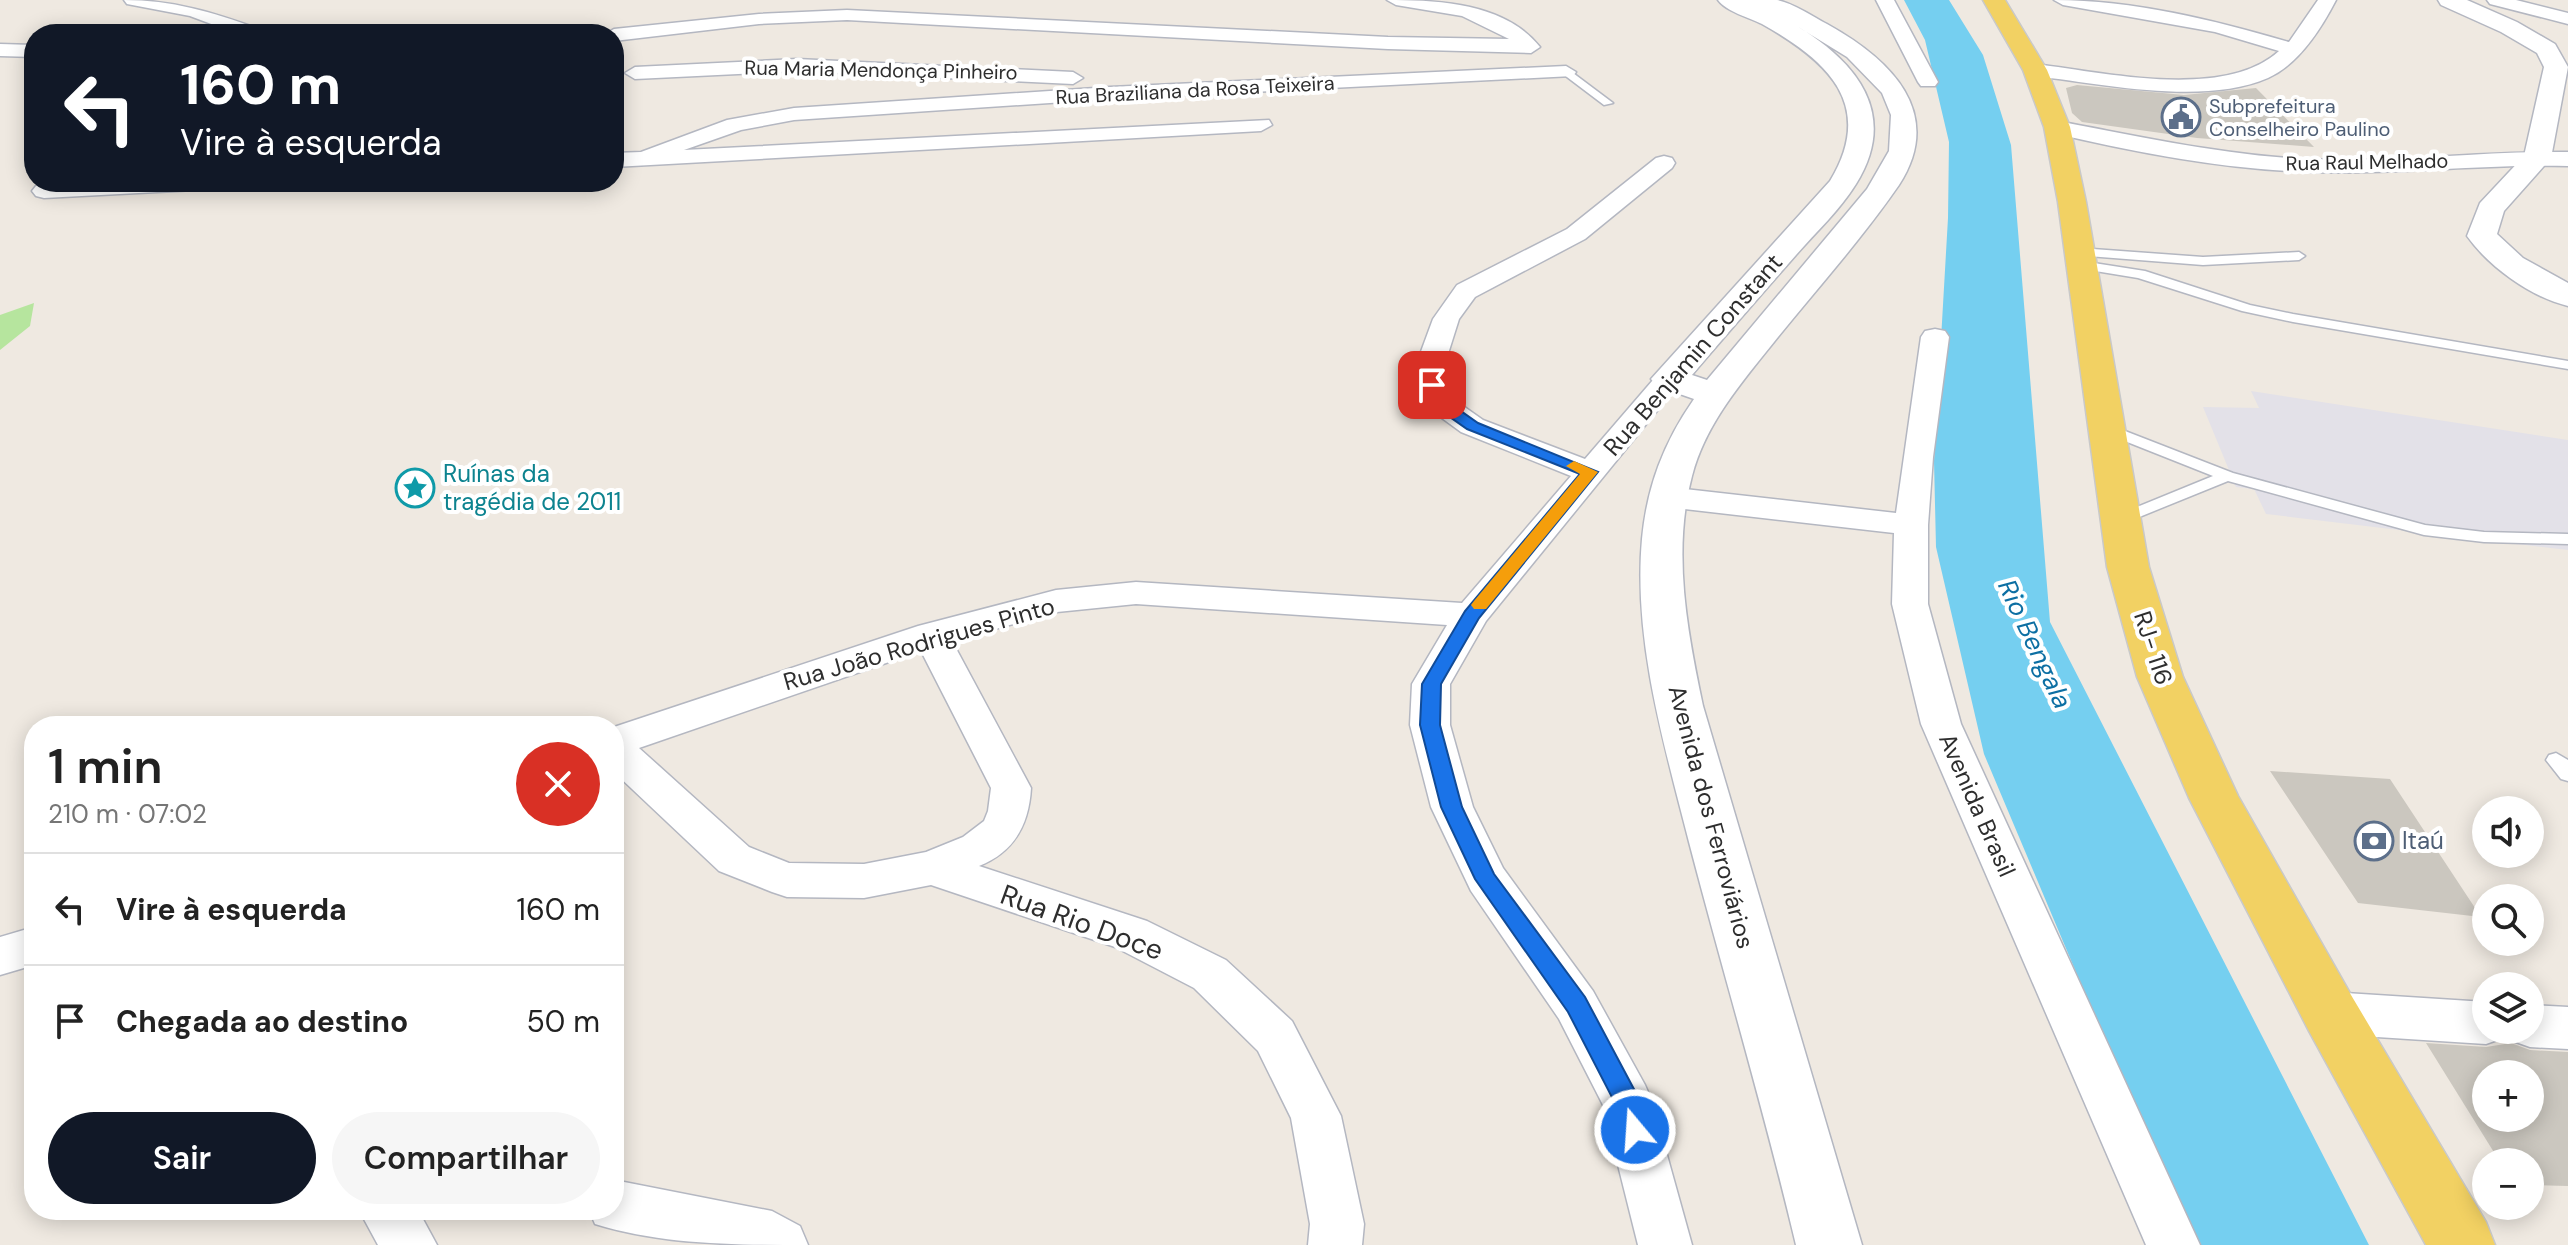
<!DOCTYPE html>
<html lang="pt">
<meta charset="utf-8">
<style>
body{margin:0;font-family:"DM Sans",sans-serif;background:#f6f6f6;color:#222;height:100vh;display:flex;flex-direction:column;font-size:30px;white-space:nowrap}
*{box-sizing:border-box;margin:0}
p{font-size:26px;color:#767676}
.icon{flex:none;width:44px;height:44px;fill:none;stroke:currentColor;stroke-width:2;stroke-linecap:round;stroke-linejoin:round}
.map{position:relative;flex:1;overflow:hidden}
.drawer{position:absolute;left:24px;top:716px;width:600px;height:504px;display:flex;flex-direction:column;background:#fff;border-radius:32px;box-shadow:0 4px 20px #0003}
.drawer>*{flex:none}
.guide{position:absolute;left:24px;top:24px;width:600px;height:168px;border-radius:32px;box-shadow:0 4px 20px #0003;background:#111827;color:#fff;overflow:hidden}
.buttons{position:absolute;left:2472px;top:796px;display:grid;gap:16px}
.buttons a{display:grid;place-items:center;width:72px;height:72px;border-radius:50%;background:#fff;box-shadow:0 4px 20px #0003;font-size:40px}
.pin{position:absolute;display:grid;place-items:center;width:68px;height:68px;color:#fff;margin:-34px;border-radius:16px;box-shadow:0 4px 12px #0006}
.me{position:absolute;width:88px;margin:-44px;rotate:342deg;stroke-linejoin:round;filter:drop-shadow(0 0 6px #0008)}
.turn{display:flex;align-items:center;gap:28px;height:168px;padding:0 24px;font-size:36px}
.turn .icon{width:104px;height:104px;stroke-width:2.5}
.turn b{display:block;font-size:56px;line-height:68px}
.round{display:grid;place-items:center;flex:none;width:84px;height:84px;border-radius:42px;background:#f6f6f6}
.summary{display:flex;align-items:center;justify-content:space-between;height:136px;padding:0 24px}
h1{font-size:48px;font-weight:600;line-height:60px}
.action{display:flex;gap:16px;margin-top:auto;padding:16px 24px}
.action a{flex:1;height:92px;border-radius:48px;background:#111827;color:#fff;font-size:32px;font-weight:600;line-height:92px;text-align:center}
.action a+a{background:#f6f6f6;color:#222}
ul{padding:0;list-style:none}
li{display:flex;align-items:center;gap:24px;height:112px;padding:0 24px;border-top:2px solid #e0e0e0}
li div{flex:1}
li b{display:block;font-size:30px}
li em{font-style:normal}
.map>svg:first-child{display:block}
</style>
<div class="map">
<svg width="2568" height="1245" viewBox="0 0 2568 1245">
<rect width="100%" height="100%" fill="#efe9e1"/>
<path fill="#e3e1e8" d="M2251,391L2568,440V550L2266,514L2254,489L2236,487L2203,407L2259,408Z"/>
<path fill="#b6e59e" d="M34,303L30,326L0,350V315Z"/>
<path fill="#75cff0" d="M1904,0H1949L1983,55L2011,145L2050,622L2369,1245H2191L1984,754L1936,547L1934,461L1948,218L1949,142L1925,40Z"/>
<path fill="#cbc7bf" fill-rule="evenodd" d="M2077,85L2184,95L2256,88L2314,147L2197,138L2082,122L2072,113L2066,88Z
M2270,771L2390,779L2481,917L2358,903Z
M2426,1043L2486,1047L2511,1043L2530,1050L2568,1052V1186L2530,1185V1162H2500ZM2486,1074H2530V1118H2486Z"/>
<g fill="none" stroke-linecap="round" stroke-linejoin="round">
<defs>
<path id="lane" d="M1563,70H1569L1613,103L1604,105L1563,74Z
M2079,248L2203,257L2299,252L2305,256L2299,260L2203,265L2075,255L2073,252Z
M2081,261L2145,271L2250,305L2293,314L2568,361V369L2293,322L2242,311L2138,278L2077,268V262Z
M2107,424L2233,473L2425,525L2484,532L2568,534V544L2484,542L2424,535L2228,481L2127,522H2115L2113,519L2115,516L2213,476L2102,432V426Z
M2556,753L2568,760V781L2561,779L2546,760L2549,755Z"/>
<path id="street" d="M124,0C174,0 215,13 262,30L264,34H238L190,16L127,4Z
M1387,0C1439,0 1505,3 1540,47L1531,53L1388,49L847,20L759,24L614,41V34H605L614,29L759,14L847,10L1388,37L1509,39L1462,16L1396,5Z
M1876,0H1894L1938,82L1935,86H1921L1918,82Z
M2054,0C2134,0 2213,20 2289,42L2318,0H2336C2321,29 2299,64 2268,78C2204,106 2103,84 2035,76L2025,70L2035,64C2103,72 2224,101 2279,51L2215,32L2063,5Z
M2487,0H2516L2568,13V24L2490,4Z
M0,44L34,45V57L0,56Z
M797,59L1073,72L1083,78L1073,84L797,71L635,79L625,73L635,67Z
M1566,66L1576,72L1573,76L1110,99L794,120L741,130L684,150L1269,120L1272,125L1261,131L614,167V153L641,152L727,120L794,108L1110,87Z
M2057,121C2139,136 2221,155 2305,159C2393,163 2480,151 2568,152V166C2481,164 2394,175 2307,172C2222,169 2132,152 2049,132L2046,127Z
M1664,156L1672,158L1675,163L1672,168L1585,239L1475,297L1459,319L1447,357L1446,385L1456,401L1483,420L1585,459L1659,373L1669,370L1679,373L1683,379L1486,621L1450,684V725L1473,807L1503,868L1593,991L1645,1085L1652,1101L1692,1245H1638L1603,1105L1559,1019L1471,891L1431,807L1410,725L1412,684L1447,625L1136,604L1057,612L952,641L1031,788C1029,825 1014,852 979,866L1147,921L1226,960L1292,1021L1341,1116L1364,1224L1362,1245H1308L1310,1224L1291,1118L1258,1051L1194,988L1115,947L931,885L864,898L787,897L772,892L719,871L614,772V727L918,626L1056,590L1136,582L1462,603L1571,476L1461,432L1435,413L1418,385L1419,357L1433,319L1457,285L1567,229L1656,158ZM921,651L991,788L988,811L984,821L963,837L926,852L864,864L789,863L749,847L639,748Z
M83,182H225L222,187L214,189L44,198L36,196L32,191L36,186Z
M1935,329L1945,331L1949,337L1933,457L1928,525V604L1961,724L2200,1245H2146L1921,724L1892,604L1894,533L1667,507L1656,504L1651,497L1656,490L1667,487L1896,513L1921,337L1925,331Z
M34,927V965L0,975V937Z
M2330,992L2486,1002V1030H2507L2503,1038L2486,1044L2330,1034L2313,1028L2306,1013L2313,998Z
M2530,1005L2568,1007V1049L2530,1047L2513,1041L2508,1030H2530Z
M614,1180L772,1211L800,1226L808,1245C737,1245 663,1245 595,1224L589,1210H614Z
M359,1210H418L437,1245H378Z"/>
<path id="secondary" d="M1718,0C1738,0 1759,0 1777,0C1793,3 1812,16 1827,24C1890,59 1946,112 1899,185C1861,240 1816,290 1774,342C1741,383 1705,425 1692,476C1672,551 1687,631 1703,706L1862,1245H1796C1764,1110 1724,976 1689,842C1664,744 1633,640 1642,539C1647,486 1664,442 1694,399L1657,386L1651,379L1830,181C1876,105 1828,61 1762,24C1748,17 1727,12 1718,0ZM1795,25L1847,57L1882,93L1891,115L1889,151L1867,189L1707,380L1692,375C1726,335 1761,295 1796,255C1816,232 1840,210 1856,184C1899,115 1858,62 1795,25Z
M2438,0H2467L2517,22L2555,44L2568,67L2551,158L2504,211L2497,234L2523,258L2568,283V306C2531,297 2489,267 2467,236L2480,203L2524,156L2544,67L2537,53L2501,32L2441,5Z"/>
<path id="primary" d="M1983,0H2005L2047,70L2070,127L2086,202L2149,567L2183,677L2238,796L2351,995L2486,1222L2495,1245H2426L2309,1031L2189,798L2137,677L2107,567L2058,202L2044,127L2023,70Z"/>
</defs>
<use href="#lane" stroke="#b4b7c1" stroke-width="3"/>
<use href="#street" stroke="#b4b7c1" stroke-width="3"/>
<use href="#secondary" stroke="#b4b7c1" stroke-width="3"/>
<use href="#primary" stroke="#c9c9c9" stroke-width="3"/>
<use href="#lane" fill="#fff" fill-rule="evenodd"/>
<use href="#street" fill="#fff" fill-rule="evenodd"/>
<use href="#secondary" fill="#fff" fill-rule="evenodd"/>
<use href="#primary" fill="#f2d163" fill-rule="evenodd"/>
</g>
<path fill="#1a73e8" stroke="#114b97" stroke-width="2" d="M1432,381L1438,382L1451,404L1478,423L1598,472L1479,618L1441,684L1440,725L1462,807L1494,874L1585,997L1636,1093L1648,1130L1644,1139L1635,1142L1625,1139L1615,1103L1568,1012L1475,879L1441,807L1420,725L1422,684L1465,611L1580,474L1467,429L1440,410L1425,385Z"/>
<path fill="#f59e0b" d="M1574,461L1598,472L1486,609H1474L1471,605L1474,601L1580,474L1566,466Z"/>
<defs>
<symbol id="civic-ring" viewBox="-11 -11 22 22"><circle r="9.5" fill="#fff" stroke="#5c6f8a" stroke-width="1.5"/><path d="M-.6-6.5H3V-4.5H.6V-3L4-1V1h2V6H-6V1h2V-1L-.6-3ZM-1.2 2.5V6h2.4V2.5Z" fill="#5c6f8a"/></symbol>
<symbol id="sight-ring" viewBox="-11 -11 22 22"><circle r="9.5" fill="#fff" stroke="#0f9aa8" stroke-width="1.5"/><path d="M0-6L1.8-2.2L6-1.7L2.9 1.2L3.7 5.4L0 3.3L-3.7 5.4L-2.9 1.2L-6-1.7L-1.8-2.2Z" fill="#0f9aa8"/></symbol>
<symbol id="bank-ring" viewBox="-11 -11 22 22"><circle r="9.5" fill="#fff" stroke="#5c6f8a" stroke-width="1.5"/><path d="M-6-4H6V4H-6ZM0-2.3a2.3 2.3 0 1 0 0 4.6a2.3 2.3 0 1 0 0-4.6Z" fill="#5c6f8a"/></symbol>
</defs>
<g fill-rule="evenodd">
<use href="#civic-ring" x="2159" y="95" width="44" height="44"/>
<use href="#sight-ring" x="393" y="466" width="44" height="44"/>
<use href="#bank-ring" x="2352" y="819" width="44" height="44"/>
</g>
<g text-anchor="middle" stroke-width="8" stroke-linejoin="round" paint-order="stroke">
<g font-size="20" fill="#2e2e2e" stroke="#fff">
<text transform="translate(881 70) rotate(1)" y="7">Rua Maria Mendonça Pinheiro</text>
<text transform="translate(1195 90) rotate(-3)" y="7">Rua Braziliana da Rosa Teixeira</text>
<text transform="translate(2367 162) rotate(-1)" y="7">Rua Raul Melhado</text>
</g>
<g font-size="20" fill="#4e5e75" stroke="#fff" text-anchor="start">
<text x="2209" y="113">Subprefeitura<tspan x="2209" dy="23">Conselheiro Paulino</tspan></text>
</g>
<g font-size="24" fill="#2e2e2e" stroke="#fff">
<text transform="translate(1693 355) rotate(-49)" y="8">Rua Benjamin Constant</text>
<text transform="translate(919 644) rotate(-16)" y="8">Rua João Rodrigues Pinto</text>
<text transform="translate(2153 648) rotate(72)" y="8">RJ- 116</text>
<text transform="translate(1977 805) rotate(66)" y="8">Avenida Brasil</text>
<text transform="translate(1711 817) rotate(75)" y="8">Avenida dos Ferroviários</text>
</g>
<g font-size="24" fill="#0d838f" stroke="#fff" text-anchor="start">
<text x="443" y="482">Ruínas da<tspan x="443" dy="28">tragédia de 2011</tspan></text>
</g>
<g font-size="24" fill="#4e5e75" stroke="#fff" text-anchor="start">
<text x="2402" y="849">Itaú</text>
</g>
<g font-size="26" font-style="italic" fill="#0d6fa3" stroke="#fff">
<text transform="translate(2035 644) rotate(65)" y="9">Rio Bengala</text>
</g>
<g font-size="28" fill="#2e2e2e" stroke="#fff">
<text transform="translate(1082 922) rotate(20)" y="10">Rua Rio Doce</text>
</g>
</g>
</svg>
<div class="buttons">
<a><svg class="icon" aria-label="sound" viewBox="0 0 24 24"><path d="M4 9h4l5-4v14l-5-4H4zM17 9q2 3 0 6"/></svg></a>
<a><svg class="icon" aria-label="search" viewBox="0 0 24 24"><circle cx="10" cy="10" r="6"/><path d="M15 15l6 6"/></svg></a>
<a><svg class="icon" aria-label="layers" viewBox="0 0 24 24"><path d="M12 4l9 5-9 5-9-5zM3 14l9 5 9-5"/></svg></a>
<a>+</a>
<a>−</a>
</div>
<div class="pin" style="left:1432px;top:385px;background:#d93025"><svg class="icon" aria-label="arrive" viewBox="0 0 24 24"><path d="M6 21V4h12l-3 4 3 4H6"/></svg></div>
<svg class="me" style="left:1635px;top:1130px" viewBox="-20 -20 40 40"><circle r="17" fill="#1a73e8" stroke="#fff" stroke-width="3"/><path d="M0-11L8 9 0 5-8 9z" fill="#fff"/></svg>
<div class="guide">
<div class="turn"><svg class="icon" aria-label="left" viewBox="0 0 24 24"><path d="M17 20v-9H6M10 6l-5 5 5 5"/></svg><div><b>160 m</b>Vire à esquerda</div></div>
</div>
<section class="drawer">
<div class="summary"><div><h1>1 min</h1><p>210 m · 07:02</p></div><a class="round" style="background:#d93025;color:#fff"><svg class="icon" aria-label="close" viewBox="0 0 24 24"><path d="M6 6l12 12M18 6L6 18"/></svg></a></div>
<ul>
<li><svg class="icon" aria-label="left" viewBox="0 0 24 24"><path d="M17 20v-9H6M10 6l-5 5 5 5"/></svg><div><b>Vire à esquerda</b></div><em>160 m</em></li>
<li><svg class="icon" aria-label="arrive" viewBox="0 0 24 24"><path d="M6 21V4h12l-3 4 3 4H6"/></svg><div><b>Chegada ao destino</b></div><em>50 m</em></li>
</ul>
<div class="action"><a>Sair</a><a>Compartilhar</a></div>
</section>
</div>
